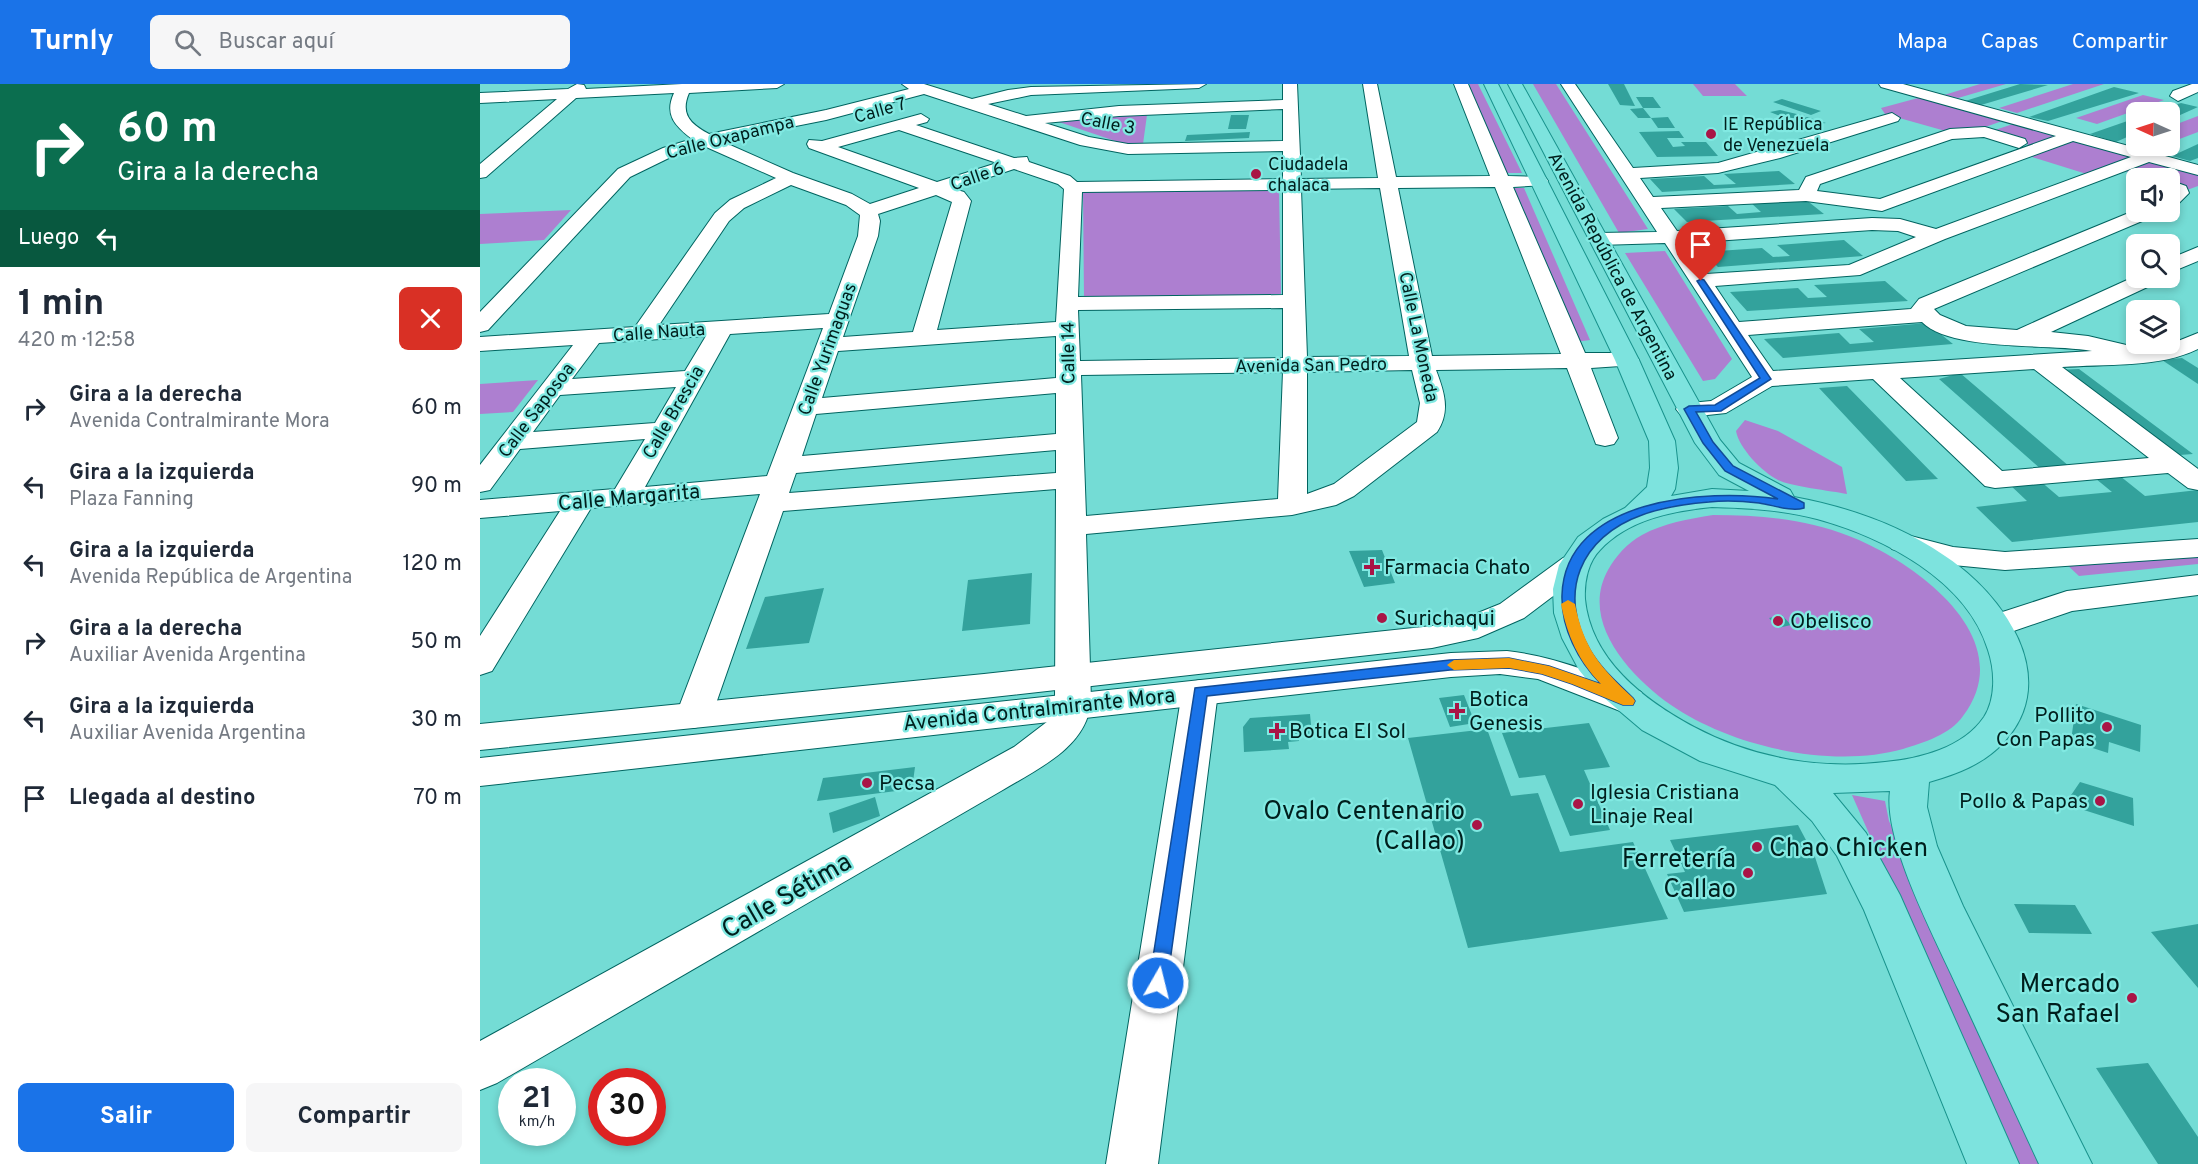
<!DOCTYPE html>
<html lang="es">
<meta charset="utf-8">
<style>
body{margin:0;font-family:Overpass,sans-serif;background:#f6f6f7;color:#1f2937;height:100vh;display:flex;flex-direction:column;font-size:22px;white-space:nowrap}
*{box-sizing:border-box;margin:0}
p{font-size:20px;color:#747a83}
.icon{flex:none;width:33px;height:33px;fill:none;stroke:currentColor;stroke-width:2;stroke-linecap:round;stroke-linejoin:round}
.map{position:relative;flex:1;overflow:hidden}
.panel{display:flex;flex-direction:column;background:#fff;width:480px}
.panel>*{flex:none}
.guide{background:#0b6e4f;color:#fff;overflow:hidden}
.needle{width:39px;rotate:273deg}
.buttons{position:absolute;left:1646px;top:18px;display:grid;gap:12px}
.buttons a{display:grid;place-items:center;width:54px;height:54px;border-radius:9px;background:#fff;box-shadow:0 3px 9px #0003;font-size:30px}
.speed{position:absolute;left:18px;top:984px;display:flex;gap:12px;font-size:30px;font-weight:700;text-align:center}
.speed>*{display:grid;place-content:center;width:78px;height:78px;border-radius:50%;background:#fff;box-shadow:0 3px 9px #0003;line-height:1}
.speed small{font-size:15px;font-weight:400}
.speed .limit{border:9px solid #d22;background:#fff;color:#111}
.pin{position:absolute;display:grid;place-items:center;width:51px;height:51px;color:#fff;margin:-62px -26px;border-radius:50% 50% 50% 0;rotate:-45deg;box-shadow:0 0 6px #0007}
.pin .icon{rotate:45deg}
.me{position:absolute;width:66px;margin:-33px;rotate:8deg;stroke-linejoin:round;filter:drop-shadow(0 0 4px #0008)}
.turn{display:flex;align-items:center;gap:21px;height:126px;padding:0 18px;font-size:27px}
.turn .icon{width:78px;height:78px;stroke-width:2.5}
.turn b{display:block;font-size:42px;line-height:51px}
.then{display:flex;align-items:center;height:57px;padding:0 18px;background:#0003;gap:12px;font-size:22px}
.round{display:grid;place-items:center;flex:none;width:63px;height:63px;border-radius:9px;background:#f6f6f7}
.headline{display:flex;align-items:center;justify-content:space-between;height:102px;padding:0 18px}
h1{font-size:36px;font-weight:700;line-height:45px}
.action{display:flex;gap:12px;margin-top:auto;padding:12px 18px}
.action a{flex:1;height:69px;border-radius:9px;background:#1a73e8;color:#fff;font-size:24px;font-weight:700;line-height:69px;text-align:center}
.action a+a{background:#f6f6f7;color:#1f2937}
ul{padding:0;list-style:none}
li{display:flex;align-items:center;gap:18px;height:78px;padding:0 18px}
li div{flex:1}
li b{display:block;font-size:22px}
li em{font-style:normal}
header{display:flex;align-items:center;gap:36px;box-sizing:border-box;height:84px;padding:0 30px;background:#1a73e8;color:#fff}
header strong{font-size:28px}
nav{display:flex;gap:33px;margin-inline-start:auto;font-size:21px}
.search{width:420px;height:54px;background:#f6f6f7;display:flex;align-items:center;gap:15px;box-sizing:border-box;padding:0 21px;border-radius:9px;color:#747a83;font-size:22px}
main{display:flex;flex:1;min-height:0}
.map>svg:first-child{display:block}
</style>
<header>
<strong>Turnly</strong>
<div class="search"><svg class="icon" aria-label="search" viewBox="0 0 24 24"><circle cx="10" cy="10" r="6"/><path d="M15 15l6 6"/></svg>Buscar aquí</div>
<nav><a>Mapa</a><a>Capas</a><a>Compartir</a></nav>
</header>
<main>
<section class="panel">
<div class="guide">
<div class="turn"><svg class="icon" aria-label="right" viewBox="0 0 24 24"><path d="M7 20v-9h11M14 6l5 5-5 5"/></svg><div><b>60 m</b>Gira a la derecha</div></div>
<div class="then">Luego<svg class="icon" aria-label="left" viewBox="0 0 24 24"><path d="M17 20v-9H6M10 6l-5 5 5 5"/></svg></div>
</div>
<div class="headline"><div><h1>1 min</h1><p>420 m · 12:58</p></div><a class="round" style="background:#d93025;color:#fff"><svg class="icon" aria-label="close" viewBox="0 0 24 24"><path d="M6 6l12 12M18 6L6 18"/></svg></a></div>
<ul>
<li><svg class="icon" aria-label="right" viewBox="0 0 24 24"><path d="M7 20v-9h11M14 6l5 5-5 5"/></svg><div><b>Gira a la derecha</b><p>Avenida Contralmirante Mora</p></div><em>60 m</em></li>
<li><svg class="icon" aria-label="left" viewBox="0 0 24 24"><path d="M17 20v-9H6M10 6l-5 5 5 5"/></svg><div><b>Gira a la izquierda</b><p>Plaza Fanning</p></div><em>90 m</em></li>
<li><svg class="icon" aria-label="left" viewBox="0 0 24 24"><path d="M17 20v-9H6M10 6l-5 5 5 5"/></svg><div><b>Gira a la izquierda</b><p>Avenida República de Argentina</p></div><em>120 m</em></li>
<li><svg class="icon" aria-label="right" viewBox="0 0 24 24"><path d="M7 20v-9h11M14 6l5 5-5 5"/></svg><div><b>Gira a la derecha</b><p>Auxiliar Avenida Argentina</p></div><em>50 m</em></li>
<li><svg class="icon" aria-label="left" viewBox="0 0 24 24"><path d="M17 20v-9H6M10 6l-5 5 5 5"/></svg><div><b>Gira a la izquierda</b><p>Auxiliar Avenida Argentina</p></div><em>30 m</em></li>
<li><svg class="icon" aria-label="arrive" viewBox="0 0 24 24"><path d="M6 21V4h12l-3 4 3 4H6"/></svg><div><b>Llegada al destino</b></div><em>70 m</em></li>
</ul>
<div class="action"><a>Salir</a><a>Compartir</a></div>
</section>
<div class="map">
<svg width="1718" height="1080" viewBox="0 0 1718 1080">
<rect width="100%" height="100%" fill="#74dcd5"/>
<path fill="#ad7fd0" d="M990,0H998L1042,89H1023L990,10Z
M1053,0H1076L1168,145L1139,149Z
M1213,0H1255L1267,12H1223Z
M1500,0H1526L1478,14L1464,11Z
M1593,0H1624L1537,29L1519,24Z
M1663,11L1684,16L1617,40L1596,34Z
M1438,14L1525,36L1497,46L1469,48L1405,30L1401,24Z
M667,31L663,60H644L576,37L588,33Z
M1718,32V48L1689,59V43Z
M1536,39L1586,53L1549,65L1547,59L1509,48Z
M1593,55L1661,73L1613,92L1546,71Z
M1667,76L1718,89V102L1707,106L1689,101V94H1668L1642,86Z
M603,104L799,105L801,210L604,214Z
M1031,104H1044L1110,256L1095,258Z
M91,126L64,156L0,160V130Z
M1185,167L1252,275L1235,295L1223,297L1145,169Z
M58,296L33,328L0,330V300Z
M1265,336L1298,347L1362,383L1367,410C1352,407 1309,402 1298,396C1282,388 1259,364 1256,347Z
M1233,431C1280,431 1325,435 1369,452C1434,477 1542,554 1483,632C1471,650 1443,659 1423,665C1352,685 1252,663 1191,621C1151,593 1099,538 1128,486C1136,472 1147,459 1162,451C1184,439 1208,435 1233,431Z
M1718,466V480L1599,492L1585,479Z
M1372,711L1405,717L1409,737L1565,1080H1535Z"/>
<path fill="#33a29c" d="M1128,0H1144L1155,22L1140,21Z
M1540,0L1568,1L1501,21L1485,17Z
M1634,3L1659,9L1568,37L1549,33Z
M1156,13H1173L1181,24H1163Z
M1302,15L1341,27L1331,31L1293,18Z
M1701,19L1718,23L1689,36V28H1674Z
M1163,24L1171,34H1158L1150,25Z
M1300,26L1325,32L1308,35L1290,28Z
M751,31H769L766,45H748Z
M1188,33L1195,44H1178L1171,34Z
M1327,33L1346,39L1329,41L1316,37Z
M1656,34V49L1636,58L1610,50Z
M1199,47L1204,54H1187L1193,63L1205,62L1201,58H1226L1238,72L1177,73L1159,48Z
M770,48L769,54L705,57L707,51Z
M1718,60V74L1710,77L1692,72Z
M1299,87L1315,100L1182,108L1170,95L1224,92L1234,101L1256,100L1244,90Z
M1325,115L1344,130L1207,138L1194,125L1248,122L1257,130L1281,128L1270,118Z
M1364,156L1383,172L1238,183L1223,168L1282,164L1293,173L1310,172L1297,161Z
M1405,197L1428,217L1267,227L1250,208L1318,204L1328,214L1347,213L1334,201Z
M1447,239L1473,260L1303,274L1284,255L1359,249L1370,260L1394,258L1379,245Z
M1702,274L1718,284V300L1682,276Z
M1599,285L1713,370L1686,372L1575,286Z
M1480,289L1590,383L1562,386L1459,295Z
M1367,302L1458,395L1426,397L1339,304Z
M1635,388L1665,412L1718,406V438L1532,458L1496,423L1547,417L1528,399L1559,396L1579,413L1632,408L1610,390Z
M902,466L915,499L884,503L869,467Z
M552,489L550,540L482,547L488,496Z
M344,504L329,559L266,565L285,513Z
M1302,531L1311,541L1298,544L1289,534Z
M984,611L995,639L970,643L959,614Z
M1596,620L1661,641L1660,668L1629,658L1628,669L1591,657Z
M830,630L832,651L818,652L819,657L808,658L809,665L764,668L763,643L770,634Z
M1109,639L1130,683L1104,686L1130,746L1090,752L1065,691L1039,694L1022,649Z
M1007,645L1031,712L1058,709L1080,768L1153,758L1188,835L988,864L928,654Z
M435,683L432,705L337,717L343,694Z
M1600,698L1653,714L1654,742L1585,720Z
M395,713L400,732L353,749L349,729Z
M1318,741L1335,773L1347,810L1204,828L1187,790L1205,788L1190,756Z
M1534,820L1595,821L1612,850L1549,849Z
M1718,840V904L1671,848Z
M1668,979L1718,1053V1080H1678L1616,984Z"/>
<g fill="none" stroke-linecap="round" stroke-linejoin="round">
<defs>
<path id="street" d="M97,0L104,1L106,5L202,0H304L297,4L209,9C200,30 210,40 229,50L346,26L429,5L422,0H444L492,15L528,6L551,3L726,0L719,4L551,11L508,20L546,32L639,22L803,16V0H817L821,95L898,94L883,0H897L916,93L1010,92L974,0H988L1028,92L1065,93L1068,97L1065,101L1033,103L1105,269H1147L1155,271L1159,276L1155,281L1111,284L1138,354L1134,360L1125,362L1116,360L1087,284L956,286C964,307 971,327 957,348L874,412L856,421L812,431L606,450L611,617C607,664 557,685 521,707L17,999L0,1006V957L534,663L572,634L575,617L576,405L303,427L232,631L227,640L214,644L201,640L196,631L280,410L111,424L12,587L0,591V552L80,427L0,434V416L135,405L165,355L40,365L10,406L0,408V381L93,261L0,267V253L155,243L235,129L250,116L296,94L224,62L195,71L150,93L8,246L0,248V228L138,85L183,64L212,55C195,42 184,31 194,9L96,14L6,93L0,94V80L77,15L0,19V9L88,5ZM444,10L600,61L648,70L803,67V95L597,98L590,92L549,78L547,73L534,74L436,41L447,38L449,35L441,30L342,57L329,56L327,60L329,64L439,104L390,120L372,110L313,89L241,57L346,36ZM803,25V57L648,60L609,53L565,39L639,32ZM419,46L517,79L457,98L358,63ZM534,85L578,100L584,105L576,238L457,246L491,117L484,108L474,105ZM311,101L366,121L380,131L378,152L349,230L179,241L249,137L264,124ZM1015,103L1081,270L952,272L918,104ZM900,104L929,272L827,273L821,105ZM803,106V211L598,213L602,108ZM456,111L472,118L433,248L363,253L398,152L400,137L398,130ZM803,224V274L600,277L598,226ZM343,244L287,392L165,403L250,250ZM226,252L205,287L92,295L119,259ZM576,252V294L342,314L358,267ZM932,286L940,319L937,338L854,400L827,410V288ZM803,288L798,415L606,432L601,291ZM196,303L175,339L53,348L80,311ZM576,309V350L322,372L336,330ZM576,366V389L309,409L316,389Z
M1081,0H1095L1153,84L1238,79L1412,29L1420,34L1418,37L1300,74L1238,89L1160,94L1173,113L1319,106L1326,93L1470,45L1505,43L1545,55L1547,59L1539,64L1504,53L1472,55L1340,100L1337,107L1400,115L1576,52L1401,3L1399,0H1423L1718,81V91L1669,78L1465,155L1380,191L1235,202L1259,238L1431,225L1439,215L1656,126L1676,128L1674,132L1454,225L1460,231L1486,242L1537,246L1656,192V194H1678L1676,199L1571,248L1608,252L1659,264L1693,259L1718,249V265C1681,284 1624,280 1582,283L1718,385V406L1708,404L1688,389L1515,404L1505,402L1393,295L1292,302L1246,329L1209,333L1200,330L1196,325L1200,320L1231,317L1272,293L1185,159L1119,161L1112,159L1109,155L1112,151L1119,149L1177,148ZM1593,57L1651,73L1456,145L1420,135L1392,134L1197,147L1181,124L1326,117L1402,127ZM1392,146L1418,147L1436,153L1369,181L1226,190L1205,159ZM1442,238C1472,268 1569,259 1612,267L1293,287L1268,251ZM1554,285L1669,374L1522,387L1420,294Z
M1712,0H1718V8L1698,17L1690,12L1693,7Z
M1689,96L1706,102L1709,109L1696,122L1689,124Z
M1718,163V177L1689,189V175Z
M720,596L732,599L738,608L678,1080H626L702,608L708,599Z"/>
<path id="secondary" d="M1423,450L1473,463L1525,468L1718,455V473L1525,486L1473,481L1412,465L1408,459L1412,453Z
M1094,471L1105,474L1109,481L1105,488L1044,534L998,554L952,564L504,614L0,666V640L504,590L952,542L978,537L1020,520L1083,474Z
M1718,491V511L1592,527L1516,553L1504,550L1499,542L1504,534L1587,507Z
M1027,567C1074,572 1117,590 1161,608L1166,617L1161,626L1148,630L1058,595L1020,590L971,593L0,702V674L971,569Z"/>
<path id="primary" d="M1004,0H1018L1159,276L1195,357L1198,384L1195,405L1191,412L1232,405L1269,407L1239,391L1215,359L1028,0H1042L1240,356L1259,379L1310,406L1314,413C1368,423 1420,441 1465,472C1523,510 1583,594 1524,658C1504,680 1477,690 1449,698L1447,723L1457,762L1483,822L1612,1080H1559C1532,1022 1505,963 1478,905C1456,856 1403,758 1410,707L1353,709L1386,749L1420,811L1539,1080H1487L1384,826L1357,772L1332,737L1295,701L1220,677L1162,646L1116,607L1099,586L1082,554L1074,529L1073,505L1079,481L1098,453L1123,435L1145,424L1167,403L1170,384L1169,357L1135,276ZM1232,423C1267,424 1303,426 1337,435C1403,453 1487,496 1508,566C1515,587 1516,614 1504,633C1483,664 1439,675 1405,678C1340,686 1272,674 1214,643C1164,616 1111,576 1105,515C1104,498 1108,478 1120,466C1149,435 1193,427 1232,423Z"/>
</defs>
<use href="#street" stroke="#016460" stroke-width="2"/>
<use href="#secondary" stroke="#016460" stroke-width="2"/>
<use href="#primary" stroke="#19928c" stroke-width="2"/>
<use href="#street" fill="#fff" fill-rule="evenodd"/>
<use href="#secondary" fill="#fff" fill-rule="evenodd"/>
<use href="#primary" fill="#7de3de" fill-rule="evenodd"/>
</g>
<path fill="#1a73e8" stroke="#114b97" stroke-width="1.5" d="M1221,195L1224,196L1291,295L1241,327L1216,328L1233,358L1253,382L1324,419V424C1311,428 1293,421 1279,419C1263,417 1245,416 1229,418C1206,420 1183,423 1162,431C1100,453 1077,509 1110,566C1121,585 1138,599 1153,614L1155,617L1153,621H1143L1092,600L1062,590L1029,584L970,586L727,612L687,899L685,905L678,907L671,905L669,899L715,604L970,576L1029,574L1069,582L1121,600C1098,577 1081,544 1082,511C1085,414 1227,404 1298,415L1245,387L1223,359L1204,325L1209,322L1235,321L1280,294L1217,197Z"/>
<path fill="#f59e0b" d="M1088,516L1095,520C1104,565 1120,583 1153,614L1155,617L1153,621H1143L1092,600L1062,590L1029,584L974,586L967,581L974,576L1029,574L1069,582L1121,600C1099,578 1087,551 1081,520Z"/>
<g fill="#a91546" stroke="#81e9e2" stroke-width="2">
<circle cx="1231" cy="50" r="6"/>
<circle cx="776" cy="90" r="6"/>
<path d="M889 474h6v6h6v6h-6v6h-6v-6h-6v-6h6z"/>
<circle cx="902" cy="534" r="6"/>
<circle cx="1298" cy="537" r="6"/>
<path d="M974 618h6v6h6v6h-6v6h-6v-6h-6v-6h6z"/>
<circle cx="1627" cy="643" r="6"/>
<path d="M794 638h6v6h6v6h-6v6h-6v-6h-6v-6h6z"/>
<circle cx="387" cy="699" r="6"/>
<circle cx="1620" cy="717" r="6"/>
<circle cx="1098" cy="720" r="6"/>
<circle cx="997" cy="741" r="6"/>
<circle cx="1277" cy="763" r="6"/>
<circle cx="1268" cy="789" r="6"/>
<circle cx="1652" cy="914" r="6"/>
</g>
<g text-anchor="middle" stroke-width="4.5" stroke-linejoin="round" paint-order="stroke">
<g font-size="18" fill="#001f1d" stroke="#81e9e2">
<text transform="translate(400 26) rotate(-16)" y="6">Calle 7</text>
<text transform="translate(628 39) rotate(11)" y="6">Calle 3</text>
<text transform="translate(250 53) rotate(-14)" y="6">Calle Oxapampa</text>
<text transform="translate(497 92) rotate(-19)" y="6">Calle 6</text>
<text transform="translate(1133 182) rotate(62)" y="6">Avenida República de Argentina</text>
<text transform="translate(179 248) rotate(-4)" y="6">Calle Nauta</text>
<text transform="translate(939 253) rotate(78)" y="6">Calle La Moneda</text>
<text transform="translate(347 265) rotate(-70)" y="6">Calle Yurimaguas</text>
<text transform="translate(588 269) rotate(-91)" y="6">Calle 14</text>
<text transform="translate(831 281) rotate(-1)" y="6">Avenida San Pedro</text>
<text transform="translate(56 326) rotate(-53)" y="6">Calle Saposoa</text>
<text transform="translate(193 328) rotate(-60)" y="6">Calle Brescia</text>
</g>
<g font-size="18" fill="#001f1d" stroke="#81e9e2" text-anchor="start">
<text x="1243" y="46">IE República<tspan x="1243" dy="21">de Venezuela</tspan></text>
<text x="788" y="86">Ciudadela<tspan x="788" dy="21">chalaca</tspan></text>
</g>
<g font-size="21" fill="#001f1d" stroke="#81e9e2">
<text transform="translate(149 413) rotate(-5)" y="7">Calle Margarita</text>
<text transform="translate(559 625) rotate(-6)" y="7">Avenida Contralmirante Mora</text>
</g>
<g font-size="21" fill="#001f1d" stroke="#81e9e2" text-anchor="start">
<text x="904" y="490">Farmacia Chato</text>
<text x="914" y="541">Surichaqui</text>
<text x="1310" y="544">Obelisco</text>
<text x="989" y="622">Botica<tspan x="989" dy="24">Genesis</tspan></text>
<text x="1615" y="638" text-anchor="end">Pollito<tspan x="1615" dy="24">Con Papas</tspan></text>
<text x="809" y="654">Botica El Sol</text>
<text x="399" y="706">Pecsa</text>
<text x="1110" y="715">Iglesia Cristiana<tspan x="1110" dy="24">Linaje Real</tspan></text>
<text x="1608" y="724" text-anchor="end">Pollo &amp; Papas</text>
</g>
<g font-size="26" fill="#001f1d" stroke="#81e9e2" text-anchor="end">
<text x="985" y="735">Ovalo Centenario<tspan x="985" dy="30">(Callao)</tspan></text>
<text x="1289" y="772" text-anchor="start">Chao Chicken</text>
<text x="1256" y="783">Ferretería<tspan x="1256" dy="30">Callao</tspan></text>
<text x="1640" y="908">Mercado<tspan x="1640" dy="30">San Rafael</tspan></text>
</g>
<g font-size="26" fill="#001f1d" stroke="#81e9e2">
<text transform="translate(306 811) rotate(-30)" y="9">Calle Sétima</text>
</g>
</g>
</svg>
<div class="buttons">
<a><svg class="needle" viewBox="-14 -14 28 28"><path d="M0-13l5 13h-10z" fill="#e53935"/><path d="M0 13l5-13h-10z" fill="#747a83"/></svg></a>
<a><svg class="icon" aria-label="sound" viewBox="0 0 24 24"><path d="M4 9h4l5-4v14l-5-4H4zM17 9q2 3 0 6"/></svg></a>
<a><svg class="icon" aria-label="search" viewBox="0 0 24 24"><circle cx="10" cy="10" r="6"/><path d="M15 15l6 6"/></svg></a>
<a><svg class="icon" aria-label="layers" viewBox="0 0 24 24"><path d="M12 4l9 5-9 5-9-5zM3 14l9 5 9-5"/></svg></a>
</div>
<div class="speed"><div>21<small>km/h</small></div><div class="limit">30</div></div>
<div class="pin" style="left:1221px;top:197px;background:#d93025"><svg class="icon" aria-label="arrive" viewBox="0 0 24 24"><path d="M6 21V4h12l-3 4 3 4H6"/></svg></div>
<svg class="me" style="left:678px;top:899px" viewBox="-20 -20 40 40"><circle r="17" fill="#1a73e8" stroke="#fff" stroke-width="3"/><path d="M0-11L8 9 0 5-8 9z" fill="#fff"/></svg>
</div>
</main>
